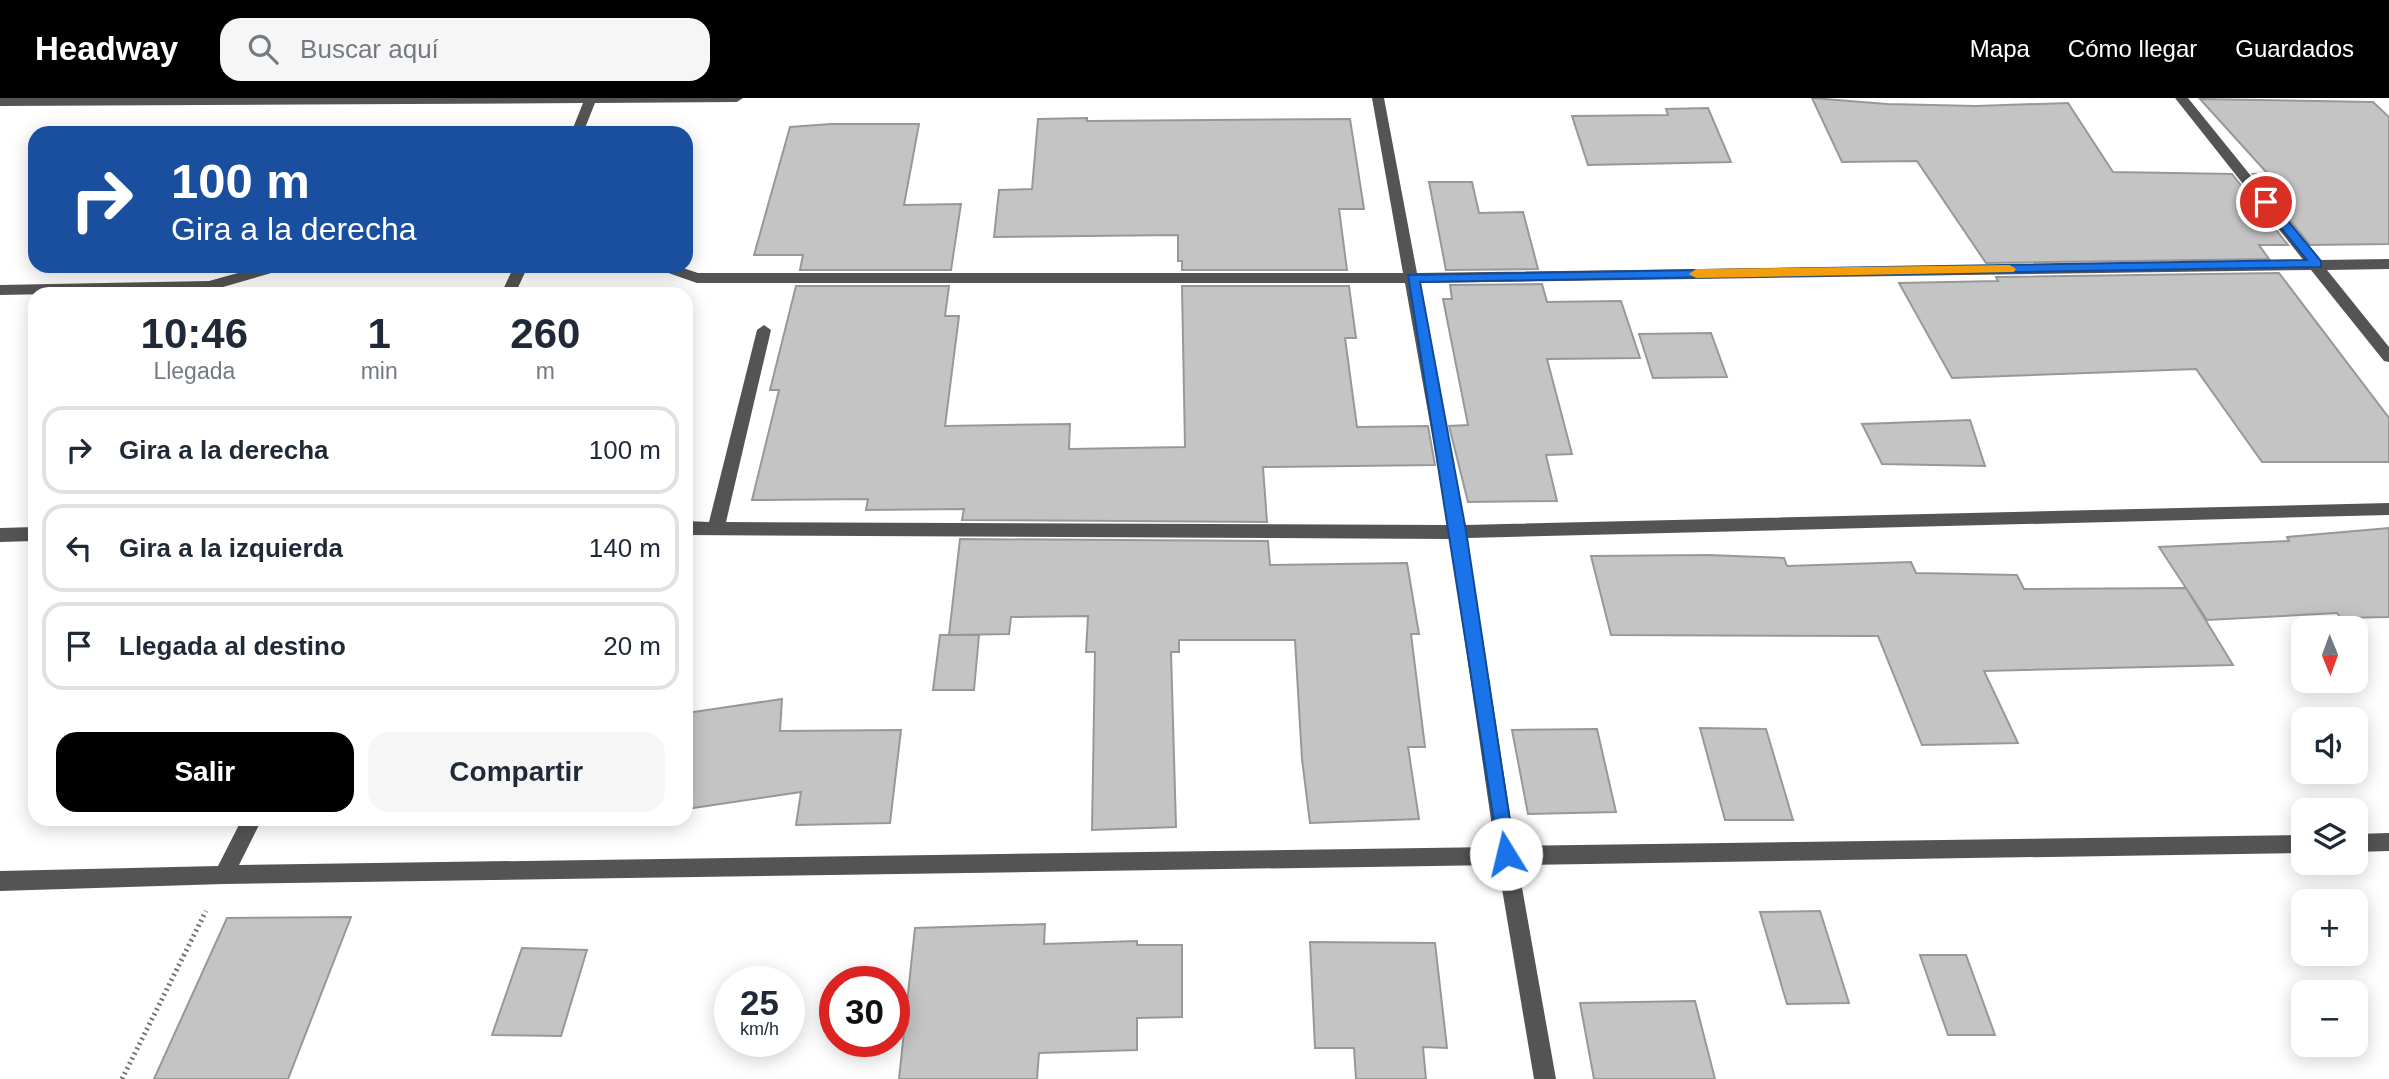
<!DOCTYPE html>
<html lang="es">
<meta charset="utf-8">
<style>
body{margin:0;font-family:Arial,sans-serif;background:#f6f6f7;color:#1f2937;height:100vh;display:flex;flex-direction:column;font-size:26px;white-space:nowrap}
*{box-sizing:border-box;margin:0}
p{font-size:23px;color:#747a83}
.icon{flex:none;width:38px;height:38px;fill:none;stroke:currentColor;stroke-width:2;stroke-linecap:round;stroke-linejoin:round}
.map{position:relative;flex:1;overflow:hidden}
.side{position:absolute;left:28px;top:189px;width:665px;height:539px;display:flex;flex-direction:column;background:#fff;border-radius:21px;box-shadow:0 4px 18px #0003}
.side>*{flex:none}
.banner{position:absolute;left:28px;top:28px;width:665px;height:147px;border-radius:21px;box-shadow:0 4px 18px #0003;background:#1a4fa0;color:#fff;overflow:hidden}
.needle{width:46px;rotate:179deg}
.controls{position:absolute;left:2291px;top:518px;display:grid;gap:14px}
.controls a{display:grid;place-items:center;width:77px;height:77px;border-radius:14px;background:#fff;box-shadow:0 4px 18px #0003;font-size:35px}
.speed{position:absolute;left:714px;top:868px;display:flex;gap:14px;font-size:35px;font-weight:700;text-align:center}
.speed>*{display:grid;place-content:center;width:91px;height:91px;border-radius:50%;background:#fff;box-shadow:0 4px 18px #0003;line-height:1}
.speed small{font-size:18px;font-weight:400}
.speed .limit{border:10px solid #d22;background:#fff;color:#111}
.pin{position:absolute;display:grid;place-items:center;width:60px;height:60px;color:#fff;margin:-30px;border:4px solid #fff;border-radius:50%;box-shadow:0 2px 7px #0007}
.me{position:absolute;width:77px;margin:-38px;rotate:351deg;stroke-linejoin:round;filter:drop-shadow(0 0 5px #0008)}
.turn{display:flex;align-items:center;gap:24px;height:147px;padding:0 28px;font-size:32px}
.turn .icon{width:91px;height:91px;stroke-width:2.5}
.turn b{display:block;font-size:49px;line-height:60px}
.eta{display:flex;justify-content:space-evenly;align-items:center;height:119px;text-align:center}
.eta b{font-size:42px;font-weight:600;line-height:49px}
.primary-button{display:flex;gap:14px;margin-top:auto;padding:14px 28px}
.primary-button a{flex:1;height:80px;border-radius:21px;background:#000;color:#fff;font-size:28px;font-weight:600;line-height:80px;text-align:center}
.primary-button a+a{background:#f6f6f7;color:#1f2937}
ul{padding:0;list-style:none}
li{display:flex;align-items:center;gap:21px;height:88px;margin:0 14px 10px;padding:0 14px;border:4px solid #e0e1e3;border-radius:21px}
li div{flex:1}
li b{display:block;font-size:26px}
li em{font-style:normal}
header{display:flex;align-items:center;gap:42px;box-sizing:border-box;height:98px;padding:0 35px;background:#000;color:#fff}
header strong{font-size:33px}
nav{display:flex;gap:38px;margin-inline-start:auto;font-size:24px}
.search{width:490px;height:63px;background:#f6f6f7;display:flex;align-items:center;gap:18px;box-sizing:border-box;padding:0 24px;border-radius:21px;color:#747a83;font-size:26px}
.map>svg:first-child{display:block}
</style>
<header>
<strong>Headway</strong>
<div class="search"><svg class="icon" aria-label="search" viewBox="0 0 24 24"><circle cx="10" cy="10" r="6"/><path d="M15 15l6 6"/></svg>Buscar aquí</div>
<nav><a>Mapa</a><a>Cómo llegar</a><a>Guardados</a></nav>
</header>
<div class="map">
<svg width="2389" height="981" viewBox="0 0 2389 981">
<rect width="100%" height="100%" fill="#fff"/>
<path fill="#c4c4c4" stroke="#989898" stroke-width="2" d="M1812,0L1887,6L1976,8L2068,5L2113,74L2232,76L2288,147H2259L2269,161L1986,165L1917,63L1842,64Z
M2200,1L2373,4L2389,19V146L2310,147L2253,76H2268Z
M1708,10L1731,64L1588,67L1572,18L1668,17L1666,11Z
M1087,20V23L1350,21L1364,111H1339L1347,172H1182V163H1178V137L994,139L999,92L1032,91L1038,21Z
M831,26H919L904,107L961,106L951,172H800L803,157H754L790,29Z
M1429,84H1472L1479,115L1523,114L1538,171L1446,172Z
M2279,175L2389,320V364H2262L2196,271L1952,280L1899,185L1998,183L1996,179Z
M1542,186L1547,204L1621,203L1640,260L1547,261L1572,356L1546,357L1557,403L1468,404L1449,328L1468,327L1443,201H1452L1450,187Z
M796,188H949L945,218H959L945,328L1070,326L1069,351L1185,349L1182,188H1349L1356,240H1345L1357,329L1428,328L1435,367L1263,369L1267,424L962,422L964,411L866,412L868,401L752,402L779,292H770Z
M1711,235L1727,279L1653,280L1639,236Z
M1970,322L1985,368L1882,366L1862,326Z
M2389,430V519L2341,520L2337,515L2207,522L2159,449L2289,443L2287,439Z
M960,441L1268,443L1270,467L1407,465L1419,536H1411L1425,649H1408L1419,721L1310,725L1302,661L1295,542H1179V554H1171L1176,729L1092,732L1095,554H1086L1088,518L1011,519L1009,536L949,537Z
M1708,457L1784,460L1787,468L1911,464L1916,475L2017,477L2024,491L2186,490L2233,567L1984,573L2018,645L1922,647L1878,538L1611,537L1591,458Z
M940,537H979L974,592H933Z
M782,601L780,633L901,632L890,725L796,727L801,694L686,711V615Z
M1700,630L1766,631L1793,722H1725Z
M1597,631L1616,714L1528,716L1512,632Z
M1820,813L1849,905L1787,906L1760,814Z
M351,819L288,981H154L227,820Z
M1045,826L1044,846L1137,843V847H1182V919L1137,920V952L1039,955L1037,981H899L915,830Z
M1310,844L1435,845L1447,950L1423,949L1426,981H1356L1354,950H1315Z
M522,850L587,852L561,938L492,937Z
M1920,857H1966L1995,937H1948Z
M1695,903L1715,981H1594L1580,905Z"/>
<g fill="none" stroke-linecap="round" stroke-linejoin="round">
<path stroke="#767676" stroke-width="5" stroke-dasharray="2 3.5" stroke-linecap="butt" d="M122,981L206,813"/>
<path fill="#545454" fill-rule="evenodd" d="M0,0H743L737,4L595,5L583,35H571L583,5L0,8Z
M1372,0H1384L1417,175L2304,163L2175,0H2188L2319,162L2389,161V171L2327,172L2389,249V264L2384,263L2311,172L1419,185L1465,427L2389,405V417L1467,440L1515,748L2303,737V755L1518,767L1556,981H1534L1498,767L224,786L0,793V773L218,768L242,721H262L239,767L1495,749L1450,441L686,437V423L709,424L757,232L764,227L771,232L726,424L1448,427L1405,185H697L657,171L655,168H677L698,175H1403Z
M263,168H287L285,171L209,193L0,197V187L209,183Z
M514,168H528L515,196H501Z
M35,429V443L0,444V430Z
M2389,735V753L2356,754V736Z"/>
</g>
<path fill="#1a73e8" stroke="#114b97" stroke-width="2" d="M2266,100L2270,101L2321,163V169L1420,184L1466,433L1515,756L1513,762L1506,765L1500,762L1408,177L2307,162L2260,104Z"/>
<path fill="#f59e0b" d="M2010,167L2016,171L2014,174L1696,180L1689,176L1696,171Z"/>
</svg>
<div class="controls">
<a><svg class="needle" viewBox="-14 -14 28 28"><path d="M0-13l5 13h-10z" fill="#e53935"/><path d="M0 13l5-13h-10z" fill="#747a83"/></svg></a>
<a><svg class="icon" aria-label="sound" viewBox="0 0 24 24"><path d="M4 9h4l5-4v14l-5-4H4zM17 9q2 3 0 6"/></svg></a>
<a><svg class="icon" aria-label="layers" viewBox="0 0 24 24"><path d="M12 4l9 5-9 5-9-5zM3 14l9 5 9-5"/></svg></a>
<a>+</a>
<a>−</a>
</div>
<div class="speed"><div>25<small>km/h</small></div><div class="limit">30</div></div>
<div class="pin" style="left:2266px;top:104px;background:#d93025"><svg class="icon" aria-label="arrive" viewBox="0 0 24 24"><path d="M6 21V4h12l-3 4 3 4H6"/></svg></div>
<svg class="me" style="left:1506px;top:756px" viewBox="-20 -20 40 40"><circle r="19" fill="#fff"/><path d="M0-13L10 11 0 6-10 11z" fill="#1a73e8"/></svg>
<div class="banner">
<div class="turn"><svg class="icon" aria-label="right" viewBox="0 0 24 24"><path d="M7 20v-9h11M14 6l5 5-5 5"/></svg><div><b>100 m</b>Gira a la derecha</div></div>
</div>
<section class="side">
<div class="eta">
<div><b>10:46</b><p>Llegada</p></div>
<div><b>1</b><p>min</p></div>
<div><b>260</b><p>m</p></div>
</div>
<ul>
<li><svg class="icon" aria-label="right" viewBox="0 0 24 24"><path d="M7 20v-9h11M14 6l5 5-5 5"/></svg><div><b>Gira a la derecha</b></div><em>100 m</em></li>
<li><svg class="icon" aria-label="left" viewBox="0 0 24 24"><path d="M17 20v-9H6M10 6l-5 5 5 5"/></svg><div><b>Gira a la izquierda</b></div><em>140 m</em></li>
<li><svg class="icon" aria-label="arrive" viewBox="0 0 24 24"><path d="M6 21V4h12l-3 4 3 4H6"/></svg><div><b>Llegada al destino</b></div><em>20 m</em></li>
</ul>
<div class="primary-button"><a>Salir</a><a>Compartir</a></div>
</section>
</div>
